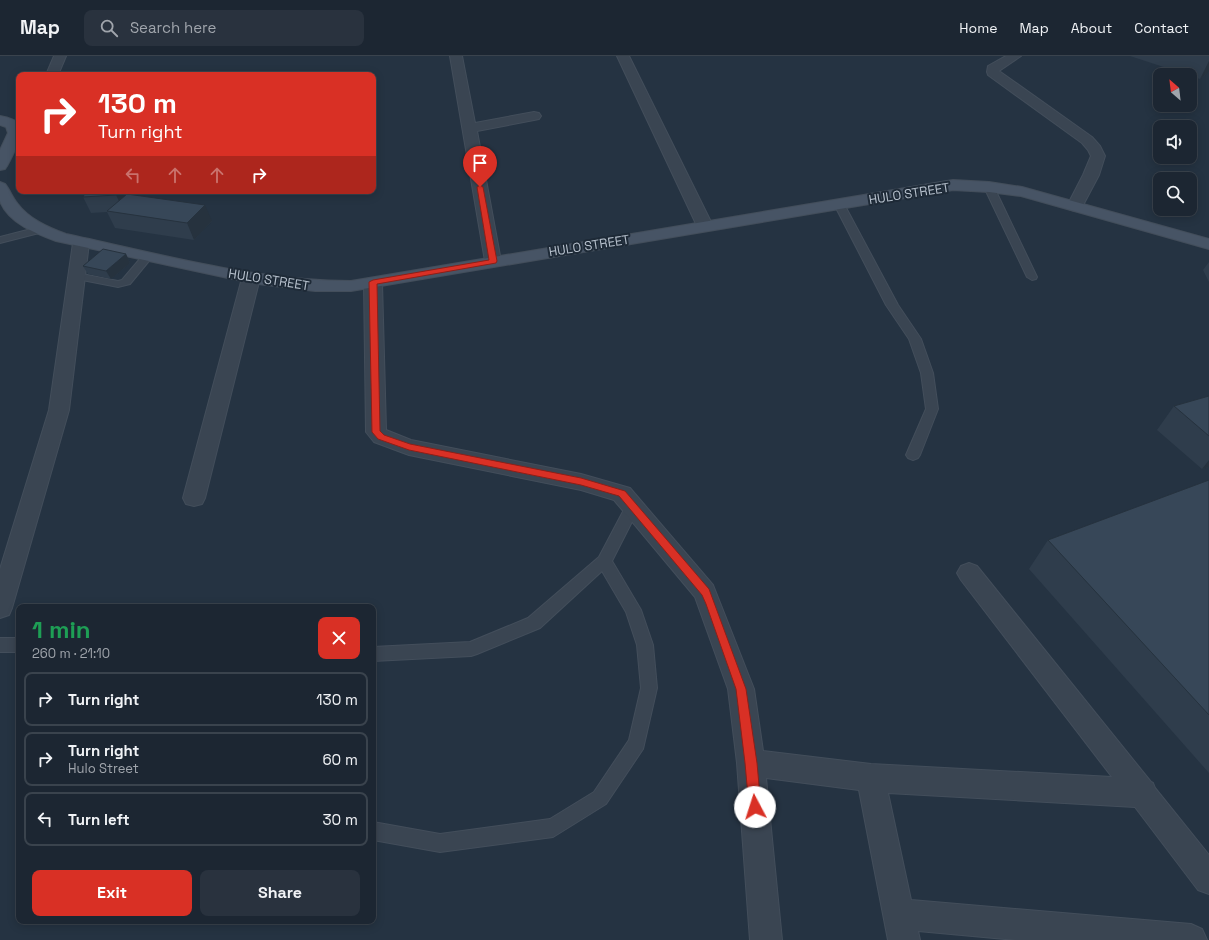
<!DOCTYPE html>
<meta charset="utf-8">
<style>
body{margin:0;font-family:"Space Grotesk",sans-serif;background:#29323e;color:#f1f3f6;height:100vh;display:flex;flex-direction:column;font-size:15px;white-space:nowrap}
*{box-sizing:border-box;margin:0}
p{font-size:13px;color:#a0a5ac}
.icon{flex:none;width:22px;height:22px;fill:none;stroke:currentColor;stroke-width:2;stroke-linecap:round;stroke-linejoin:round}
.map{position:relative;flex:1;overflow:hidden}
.panel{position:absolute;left:16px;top:548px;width:360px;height:320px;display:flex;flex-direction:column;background:#1c2632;border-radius:8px;box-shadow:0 2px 10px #0003,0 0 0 1px #3a434d}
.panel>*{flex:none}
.hud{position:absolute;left:16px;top:16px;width:360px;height:122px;border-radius:8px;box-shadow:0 2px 10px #0003,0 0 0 1px #3a434d;background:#d93025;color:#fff;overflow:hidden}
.needle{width:26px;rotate:332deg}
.fabs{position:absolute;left:1153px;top:12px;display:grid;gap:8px}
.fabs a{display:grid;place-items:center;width:44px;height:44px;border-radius:8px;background:#1c2632;box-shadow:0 2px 10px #0003,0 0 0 1px #3a434d;font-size:20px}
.pin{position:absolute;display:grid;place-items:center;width:34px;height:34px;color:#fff;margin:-41px -17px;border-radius:50% 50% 50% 0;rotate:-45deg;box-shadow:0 0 4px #0007}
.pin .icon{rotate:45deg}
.me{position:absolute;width:44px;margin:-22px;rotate:355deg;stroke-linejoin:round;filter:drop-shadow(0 0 3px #0008)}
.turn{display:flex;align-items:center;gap:14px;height:84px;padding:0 16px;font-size:18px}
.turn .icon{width:52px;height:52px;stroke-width:2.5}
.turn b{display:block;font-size:28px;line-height:34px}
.lanes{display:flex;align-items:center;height:38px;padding:0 16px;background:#0003;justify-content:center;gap:20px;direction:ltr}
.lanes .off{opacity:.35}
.round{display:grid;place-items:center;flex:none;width:42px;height:42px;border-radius:8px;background:#29323e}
.headline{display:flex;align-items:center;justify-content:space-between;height:68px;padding:0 16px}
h1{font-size:24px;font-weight:700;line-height:30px;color:#1e9e55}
.cta{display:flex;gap:8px;margin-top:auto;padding:8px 16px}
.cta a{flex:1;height:46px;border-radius:8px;background:#d93025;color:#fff;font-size:16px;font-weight:700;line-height:46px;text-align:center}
.cta a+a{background:#29323e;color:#f1f3f6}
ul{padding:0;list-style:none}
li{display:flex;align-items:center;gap:12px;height:54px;margin:0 8px 6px;padding:0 8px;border:2px solid #3a434d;border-radius:8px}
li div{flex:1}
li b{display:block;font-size:15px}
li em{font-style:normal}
header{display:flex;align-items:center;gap:24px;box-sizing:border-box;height:56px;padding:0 20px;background:#1c2632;border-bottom:1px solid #3a434d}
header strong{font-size:19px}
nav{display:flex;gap:22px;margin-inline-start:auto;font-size:14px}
.search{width:280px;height:36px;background:#29323e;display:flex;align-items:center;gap:10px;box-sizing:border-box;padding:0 14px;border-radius:8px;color:#a0a5ac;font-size:15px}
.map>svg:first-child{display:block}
</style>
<header>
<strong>Map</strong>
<div class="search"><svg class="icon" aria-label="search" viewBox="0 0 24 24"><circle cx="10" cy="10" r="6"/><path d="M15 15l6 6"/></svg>Search here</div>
<nav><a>Home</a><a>Map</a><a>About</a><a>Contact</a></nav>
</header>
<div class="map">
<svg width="1209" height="884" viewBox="0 0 1209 884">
<rect width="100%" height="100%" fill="#253342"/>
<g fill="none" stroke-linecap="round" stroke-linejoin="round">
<defs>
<path id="lane" d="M989,128L994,131L1037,221L1036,223L1032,224L1027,221L984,131Z
M839,145L844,148L898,249L921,283L933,317L938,353L920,399L918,402L913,404L908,402L906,399L926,353L921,317L909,283L886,249L834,148Z
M39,171L44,174L43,176L0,187V181Z
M148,197L153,200L130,228L118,231L77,223L72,220L77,217L118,225L122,224L144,198Z
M633,445L638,446L640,450L612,505L641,554L653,589L657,632L643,693L606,748L553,781L440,796L373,784V766L440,778L550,763L594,736L629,684L641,632L637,589L626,556L602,515L540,572L477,598L471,600L373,605V591L470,586L528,562L599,501L628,446Z
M0,582H19V596H0Z"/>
<path id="street" d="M54,0H66L58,19H46Z
M450,0H462L475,67L534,56L539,57L541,60L539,63L534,64L477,75L501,205L499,209L493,210L487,209L485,205Z
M617,0H629L713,170L711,173L705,175L699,173L697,170Z
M1006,0H1021L999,15L1092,81L1100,90L1105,100L1099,119L1081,153L1075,155L1069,153L1067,150L1083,119L1091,100L1088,94L1082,87L988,19L987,16L988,10Z
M81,182L87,183L89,187L69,354L12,552L9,559L0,562V513L49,354L73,187L75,183Z
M251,217L257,218L260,222L205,442L202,448L194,450L186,448L183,442L242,222L245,218Z
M373,222L379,223L382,227L386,374L411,384L581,418L630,432L713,529L754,633L763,695L871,708L1112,721L961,524L957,517L961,510L969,507L977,510L1151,726L1153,727L1155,732L1209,799V838L1198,834L1135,751L888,737L911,844L1191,868L1202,873L1207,884H1016L918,875L920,884H888L859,734L766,722L782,884H750L737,707L728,633L695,541L614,444L581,434L409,399L374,386L366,376L364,227L367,223Z"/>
<path id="secondary" d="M0,60C5,61 15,63 18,67C25,77 12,101 7,110L5,113L0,114V94L8,77L6,71L0,69Z
M953,124L989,126L1022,131L1209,183V193L1021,140L989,136L953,134L351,235H315L251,227L56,185C37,178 8,167 0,145C0,140 0,132 0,126L5,128C10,134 12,141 17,147C29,163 47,171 66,178C160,198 255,225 351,225Z"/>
</defs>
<use href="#lane" stroke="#434e5b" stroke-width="2"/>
<use href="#street" stroke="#434e5b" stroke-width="2"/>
<use href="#secondary" stroke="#434e5b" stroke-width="2"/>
<use href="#lane" fill="#3a4552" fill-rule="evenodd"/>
<use href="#street" fill="#3a4552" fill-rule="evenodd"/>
<use href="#secondary" fill="#475465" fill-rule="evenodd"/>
</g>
<path fill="#2f3d4c" d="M1130,0H1209V16L1200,23L1190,20V19H1188Z
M86,135H132L131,138L212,165L194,184L115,172L107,156L91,157L83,141Z
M126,198L130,207L111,223L88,218L83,210Z
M1209,206V226L1203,214Z
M1209,340V411L1202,413L1157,374L1174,350Z
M1209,424V717L1029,513L1048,484Z"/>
<path fill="#26323e" d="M1209,5V16L1200,23Z
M118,135H132L124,155L116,139Z
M205,149L212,165L194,184L187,167Z
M126,198L130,207L111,223L106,215Z
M1209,404V411L1202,413Z"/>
<path fill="#374758" stroke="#26323e" d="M86,135H118L116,139L83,141Z
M127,138L205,149L187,167L107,155Z
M103,193L126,198L106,215L83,210Z
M1209,340V380L1174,350Z
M1209,424V659L1048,484Z"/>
<path fill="#d93025" stroke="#8d1f18" d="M480,129L483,131L497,205L496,207L377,228L380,375L384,379L410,388L581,422L625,435L709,533L746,633L757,707L761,751L759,755L755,757L751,755L749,751L745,707L736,633L706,548L702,539L619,440L581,429L409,394L378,383L372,376L369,226L373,224L489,204L477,131Z"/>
<g text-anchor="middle" stroke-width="4" stroke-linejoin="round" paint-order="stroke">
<g font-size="13" fill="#b6c0cc" stroke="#1e2a37">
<text transform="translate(909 137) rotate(-9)" y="5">HULO STREET</text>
<text transform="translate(589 189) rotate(-9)" y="5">HULO STREET</text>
<text transform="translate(269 223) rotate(9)" y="5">HULO STREET</text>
</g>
</g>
</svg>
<div class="fabs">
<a><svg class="needle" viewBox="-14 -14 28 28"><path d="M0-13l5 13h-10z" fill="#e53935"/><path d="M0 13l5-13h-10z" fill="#a0a5ac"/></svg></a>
<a><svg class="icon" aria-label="sound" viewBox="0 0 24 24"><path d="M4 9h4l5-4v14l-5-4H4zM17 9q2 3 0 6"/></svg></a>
<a><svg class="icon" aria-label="search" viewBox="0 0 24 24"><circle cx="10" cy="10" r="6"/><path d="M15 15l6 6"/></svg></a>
</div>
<div class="pin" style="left:480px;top:131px;background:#d93025"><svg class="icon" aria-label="arrive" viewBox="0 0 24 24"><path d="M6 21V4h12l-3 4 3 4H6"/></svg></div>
<svg class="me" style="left:755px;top:751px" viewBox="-20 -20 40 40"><circle r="19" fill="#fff"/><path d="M0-13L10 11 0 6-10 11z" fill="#d93025"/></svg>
<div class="hud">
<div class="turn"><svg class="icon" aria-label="right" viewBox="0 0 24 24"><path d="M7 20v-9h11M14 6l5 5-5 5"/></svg><div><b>130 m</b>Turn right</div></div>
<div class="lanes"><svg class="icon off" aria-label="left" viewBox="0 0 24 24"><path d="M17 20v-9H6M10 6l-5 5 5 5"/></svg><svg class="icon off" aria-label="ahead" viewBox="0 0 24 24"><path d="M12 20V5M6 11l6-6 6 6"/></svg><svg class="icon off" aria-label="ahead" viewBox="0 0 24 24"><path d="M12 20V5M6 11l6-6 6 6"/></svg><svg class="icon" aria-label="right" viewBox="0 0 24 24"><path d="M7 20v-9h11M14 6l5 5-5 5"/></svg></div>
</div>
<section class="panel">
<div class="headline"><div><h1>1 min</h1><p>260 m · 21:10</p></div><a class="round" style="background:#d93025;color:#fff"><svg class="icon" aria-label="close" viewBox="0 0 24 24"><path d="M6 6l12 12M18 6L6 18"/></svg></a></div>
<ul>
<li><svg class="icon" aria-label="right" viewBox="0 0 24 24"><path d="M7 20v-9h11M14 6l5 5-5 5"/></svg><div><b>Turn right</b></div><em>130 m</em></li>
<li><svg class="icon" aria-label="right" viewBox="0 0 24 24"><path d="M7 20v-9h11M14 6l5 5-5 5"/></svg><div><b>Turn right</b><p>Hulo Street</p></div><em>60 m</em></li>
<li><svg class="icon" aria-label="left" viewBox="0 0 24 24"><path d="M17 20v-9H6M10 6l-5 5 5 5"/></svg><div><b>Turn left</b></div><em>30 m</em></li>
</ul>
<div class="cta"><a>Exit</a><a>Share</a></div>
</section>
</div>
